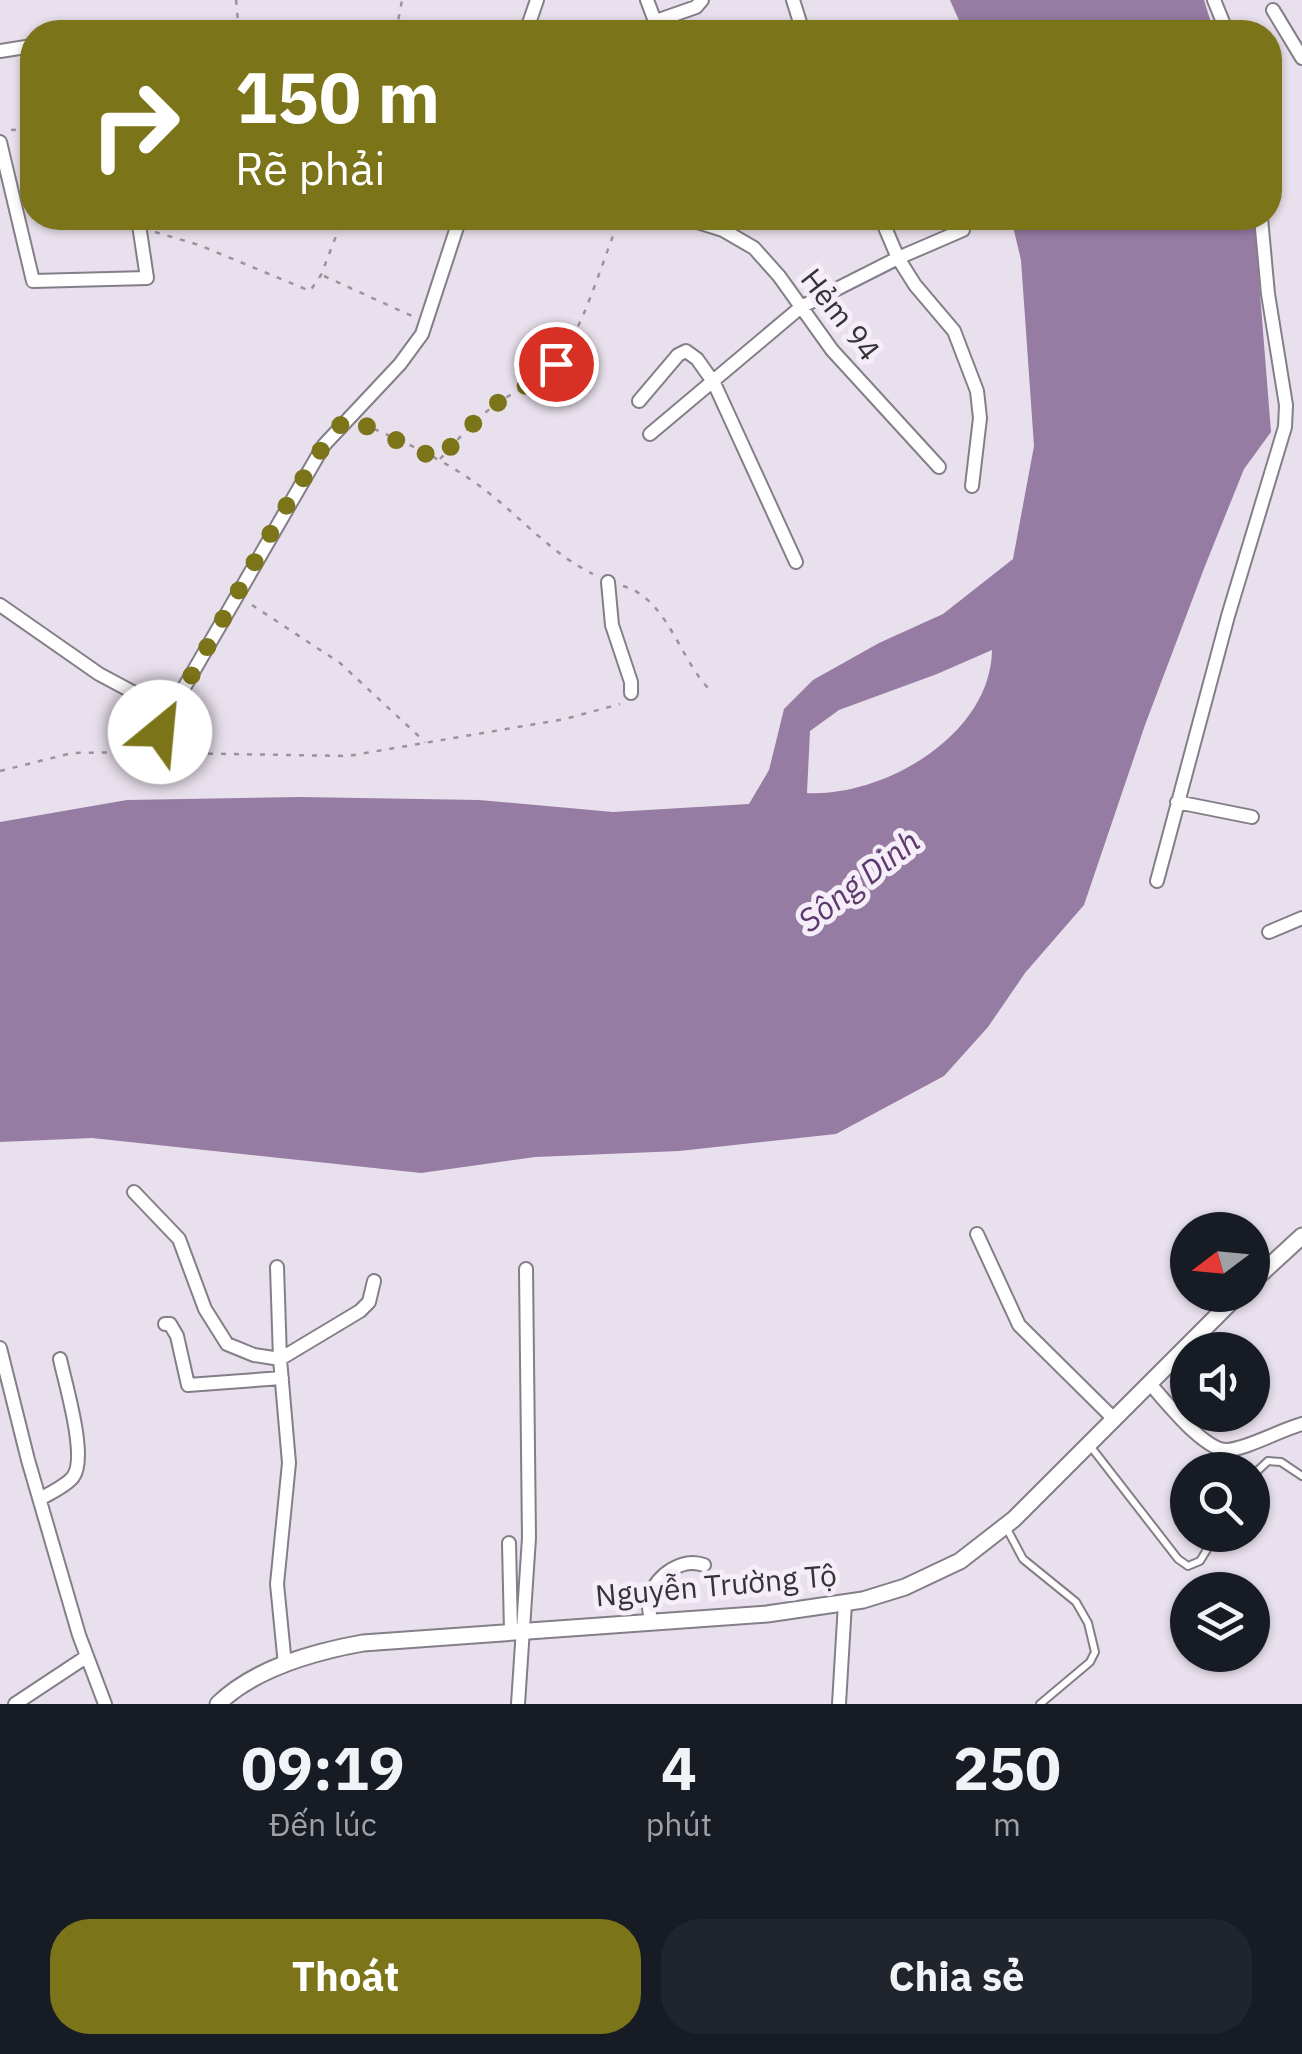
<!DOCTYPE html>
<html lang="vi">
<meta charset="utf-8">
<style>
body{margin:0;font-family:"IBM Plex Sans",sans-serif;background:#20242c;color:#f1f3f6;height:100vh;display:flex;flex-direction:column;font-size:38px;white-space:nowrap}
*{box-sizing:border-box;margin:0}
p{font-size:32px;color:#9ea1a6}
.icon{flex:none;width:55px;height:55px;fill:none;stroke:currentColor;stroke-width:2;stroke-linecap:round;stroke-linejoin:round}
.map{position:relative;height:1704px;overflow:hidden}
.sheet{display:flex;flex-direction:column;background:#171b24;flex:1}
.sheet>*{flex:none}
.hud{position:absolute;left:20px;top:20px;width:1262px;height:210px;border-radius:40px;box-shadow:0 2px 8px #0004;background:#7c7418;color:#fff;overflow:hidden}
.needle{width:65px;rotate:254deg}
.tools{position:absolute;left:1170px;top:1212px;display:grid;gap:20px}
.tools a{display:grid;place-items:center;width:100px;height:100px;border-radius:50%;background:#171b24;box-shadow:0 2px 8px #0004;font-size:50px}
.pin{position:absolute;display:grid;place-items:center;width:85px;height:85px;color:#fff;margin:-42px;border:5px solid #fff;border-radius:50%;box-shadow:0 2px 10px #0007}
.me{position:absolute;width:110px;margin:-55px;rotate:28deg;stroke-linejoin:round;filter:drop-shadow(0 0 8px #0008)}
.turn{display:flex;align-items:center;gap:35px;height:210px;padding:0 50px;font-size:45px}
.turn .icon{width:130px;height:130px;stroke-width:2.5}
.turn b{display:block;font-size:70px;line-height:85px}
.eta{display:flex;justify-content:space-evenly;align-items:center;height:170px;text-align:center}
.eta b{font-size:60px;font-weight:800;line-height:70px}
.button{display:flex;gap:20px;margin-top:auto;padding:20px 50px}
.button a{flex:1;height:115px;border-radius:40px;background:#7c7418;color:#fff;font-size:40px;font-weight:800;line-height:115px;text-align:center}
.button a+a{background:#20242c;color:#f1f3f6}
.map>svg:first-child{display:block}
</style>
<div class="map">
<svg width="1302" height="1704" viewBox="0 0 1302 1704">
<rect width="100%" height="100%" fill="#e8e0ec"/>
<path fill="#967ba3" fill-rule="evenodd" d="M950,0H1204L1214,32H964Z
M1011,218H1254L1271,432L1244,469L1205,566L1145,725L1084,905L1025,973L988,1027L944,1076L836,1134L679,1151L535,1157L421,1173L92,1138L0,1142V822L127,800L300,797L479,800L613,812L749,804L769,770L784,709L813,680L879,643L943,614L1013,559L1034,446L1021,260ZM992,650C991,735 884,797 807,793L810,731L839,710L937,674Z"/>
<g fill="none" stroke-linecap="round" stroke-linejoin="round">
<defs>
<path id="service" d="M1091,1447L1178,1559L1188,1566L1200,1561L1216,1535
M1252,1476L1268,1461L1281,1462L1302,1476
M1006,1527L1023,1559L1076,1602L1088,1623L1095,1652L1090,1662L1040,1704"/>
<path id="minor" d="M647,0L656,24
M793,0L803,32
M1214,0L1227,32
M1273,10L1302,58
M123,32L143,30
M526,32L537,0
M657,32L659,20L696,7L702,0
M0,51L32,46
M0,142L33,281L147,278L138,218
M685,218L723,230L754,248L779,276L832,350L939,467
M881,218L898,258L915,285L954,331L977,391L980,418L972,486
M639,401L678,355L686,351L697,359L714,383L796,562
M650,434L801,307L898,258L963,230
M608,582L612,625L631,682V693
M0,605L99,674L170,712
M151,752L170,712L324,445L400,364L422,334L460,218
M1177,802L1252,817
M1157,881L1228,616L1285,427L1286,405L1268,294L1261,218
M1269,932L1302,918
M134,1192L179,1239L205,1309L227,1344L254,1355L280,1359L360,1311L369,1302L374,1281
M977,1234L1019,1325L1115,1420
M277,1267L280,1359L289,1463L277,1584L285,1665
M165,1324H170L177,1336L188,1385L282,1378
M0,1348L28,1460L79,1635L105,1704
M1150,1384C1165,1400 1204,1451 1227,1450C1247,1449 1280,1430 1302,1424
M40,1499C50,1493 66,1486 73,1477C88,1458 65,1383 60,1359
M509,1543L511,1631
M651,1621C650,1613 647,1604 650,1596C657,1575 682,1557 704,1565
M15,1704L86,1657
M518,1704L529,1538L526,1269
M839,1704L845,1603"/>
<path id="tertiary" d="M1252,1282L1302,1236
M218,1704C255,1668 313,1652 363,1643L767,1614L863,1600L905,1587L960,1561L1014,1519L1238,1295"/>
</defs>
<use href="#service" stroke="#847e88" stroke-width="10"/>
<use href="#minor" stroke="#847e88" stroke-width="16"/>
<use href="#tertiary" stroke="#847e88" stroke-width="19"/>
<path stroke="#99939b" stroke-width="2.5" stroke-dasharray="5 8" stroke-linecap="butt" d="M236,0L239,32
M396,32L402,0
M11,130L32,129
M155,232L199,245L310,291L321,275L343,218
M324,276L412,316
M362,424C403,441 445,460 481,487C519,515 550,553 593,574
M440,459C459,438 478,416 502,400C519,389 540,382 554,366C583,332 602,261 620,218
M623,586C669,599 680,663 713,693
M252,605L340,663L425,742
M169,753L348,756L565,719L620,704
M0,771L72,753L136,752"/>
<use href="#service" stroke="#fff" stroke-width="6"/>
<use href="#minor" stroke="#fff" stroke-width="12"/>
<use href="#tertiary" stroke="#fff" stroke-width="15"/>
</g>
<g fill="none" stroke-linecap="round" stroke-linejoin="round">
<path stroke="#7c7418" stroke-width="18" stroke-dasharray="0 32.4" d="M160,732L282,513L324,445L347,417L439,460C458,438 479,416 503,399C521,387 541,380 556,364"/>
</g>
<g text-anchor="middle" stroke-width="10" stroke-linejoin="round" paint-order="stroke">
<g font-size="30" fill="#363337" stroke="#f5eef9">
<text transform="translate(840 315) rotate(52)" y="10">Hẻm 94</text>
<text transform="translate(716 1586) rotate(-5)" y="10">Nguyễn Trường Tộ</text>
</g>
<g font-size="32" font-style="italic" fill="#5d386d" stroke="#f5eef9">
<text transform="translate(859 881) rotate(-38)" y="11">Sông Dinh</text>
</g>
</g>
</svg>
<div class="tools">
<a><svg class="needle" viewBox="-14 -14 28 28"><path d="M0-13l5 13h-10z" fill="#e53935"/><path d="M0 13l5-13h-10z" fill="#9ea1a6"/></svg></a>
<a><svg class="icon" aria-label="sound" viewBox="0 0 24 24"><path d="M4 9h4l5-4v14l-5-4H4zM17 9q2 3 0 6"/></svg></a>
<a><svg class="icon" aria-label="search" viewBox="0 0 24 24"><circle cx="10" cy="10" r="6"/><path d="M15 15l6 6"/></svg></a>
<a><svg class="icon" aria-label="layers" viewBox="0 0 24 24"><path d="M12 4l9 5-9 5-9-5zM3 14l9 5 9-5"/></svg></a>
</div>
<div class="pin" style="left:556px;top:364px;background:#d93025"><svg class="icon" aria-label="arrive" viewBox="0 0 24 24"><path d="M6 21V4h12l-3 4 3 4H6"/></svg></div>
<svg class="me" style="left:160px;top:732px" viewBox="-20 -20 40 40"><circle r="19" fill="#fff"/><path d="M0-13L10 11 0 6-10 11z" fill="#7c7418"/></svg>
<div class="hud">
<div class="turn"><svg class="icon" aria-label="right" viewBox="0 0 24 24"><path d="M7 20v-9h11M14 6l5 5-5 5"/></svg><div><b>150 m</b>Rẽ phải</div></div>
</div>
</div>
<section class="sheet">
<div class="eta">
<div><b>09:19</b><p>Đến lúc</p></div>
<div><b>4</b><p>phút</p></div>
<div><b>250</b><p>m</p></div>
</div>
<div class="button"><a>Thoát</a><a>Chia sẻ</a></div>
</section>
